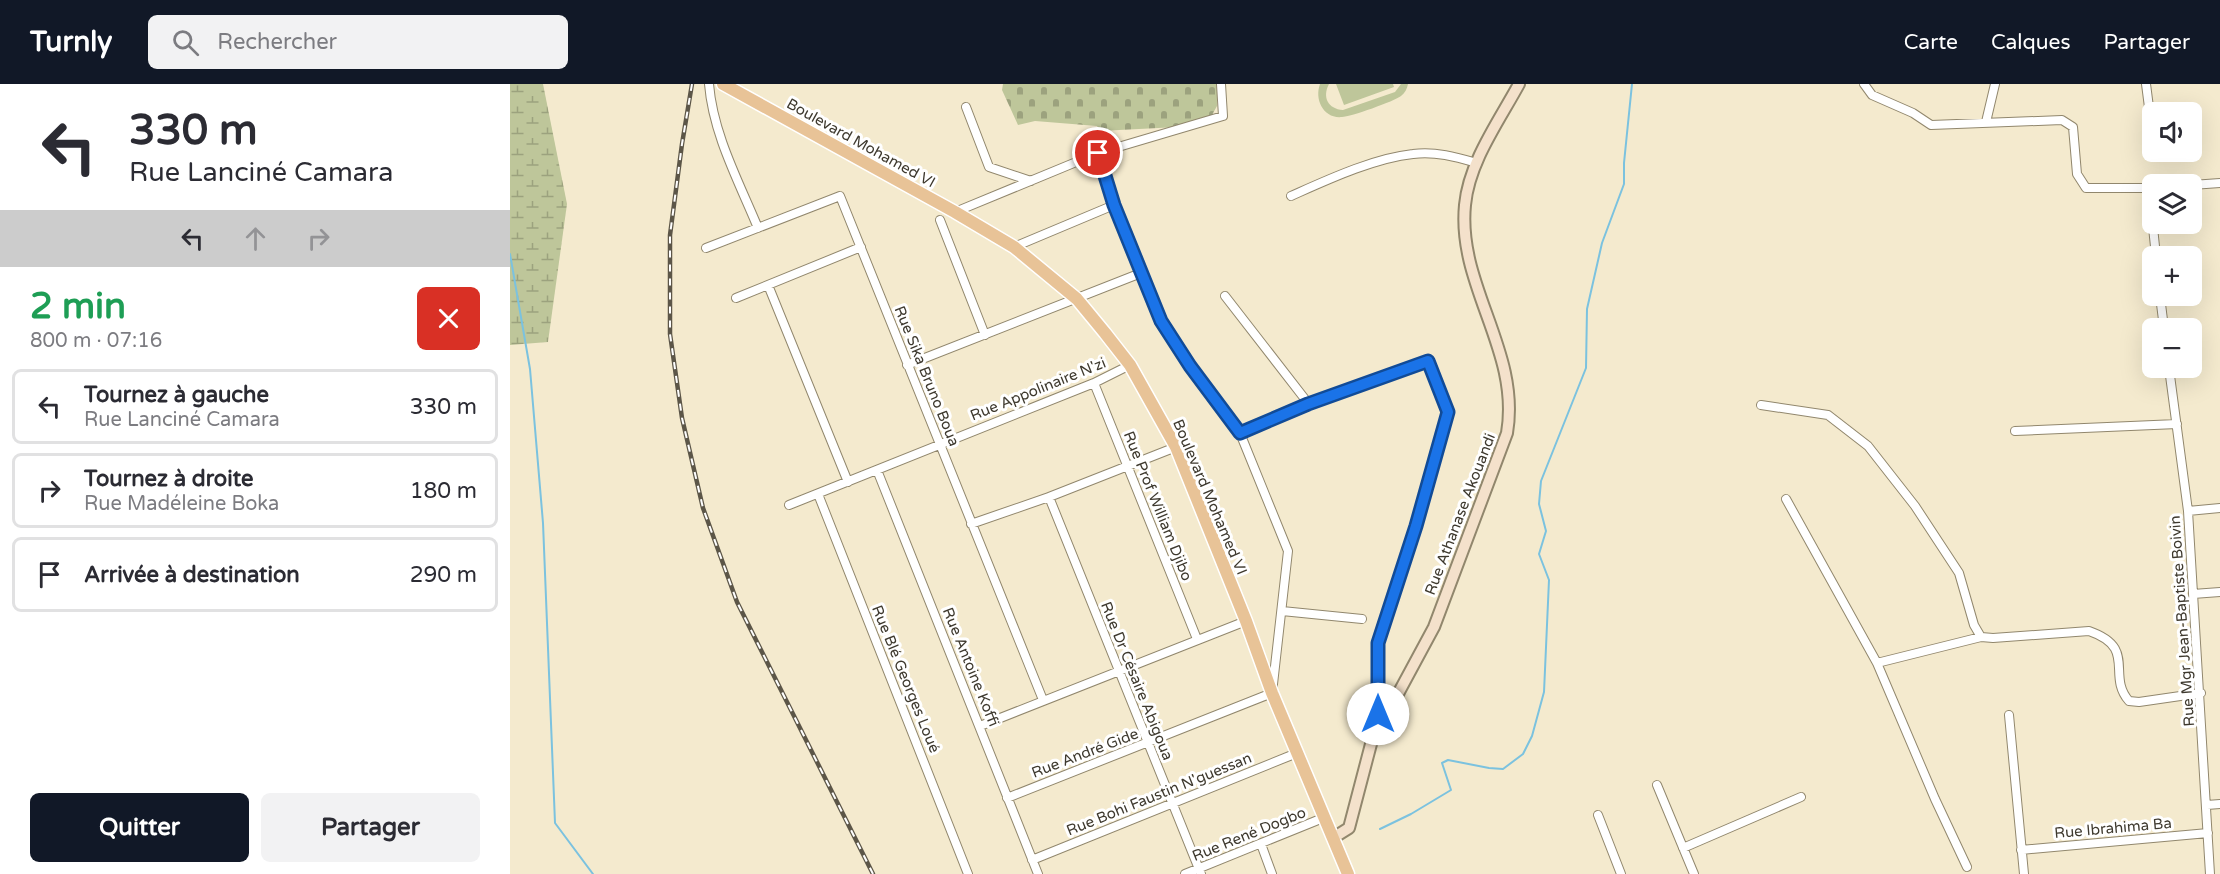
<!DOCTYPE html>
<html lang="fr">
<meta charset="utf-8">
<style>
body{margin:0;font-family:"Varela Round",sans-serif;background:#f2f2f3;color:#2b2b33;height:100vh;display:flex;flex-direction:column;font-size:22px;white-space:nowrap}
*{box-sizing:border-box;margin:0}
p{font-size:20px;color:#7c7c81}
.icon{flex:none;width:33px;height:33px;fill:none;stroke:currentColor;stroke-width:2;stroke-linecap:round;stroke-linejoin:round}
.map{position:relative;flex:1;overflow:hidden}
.side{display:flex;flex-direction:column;background:#fff;width:510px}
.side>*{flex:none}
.top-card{background:#fff;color:#2b2b33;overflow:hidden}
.controls{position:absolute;left:1632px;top:18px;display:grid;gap:12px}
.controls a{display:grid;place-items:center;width:60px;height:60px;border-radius:9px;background:#fff;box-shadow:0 6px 24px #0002;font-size:30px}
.pin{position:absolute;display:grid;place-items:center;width:51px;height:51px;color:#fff;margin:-26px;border:3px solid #fff;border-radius:50%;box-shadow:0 2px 6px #0007}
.me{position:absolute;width:66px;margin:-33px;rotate:0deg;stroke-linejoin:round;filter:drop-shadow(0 0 4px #0008)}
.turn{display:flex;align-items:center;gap:21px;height:126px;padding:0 30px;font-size:27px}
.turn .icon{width:78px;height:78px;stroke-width:2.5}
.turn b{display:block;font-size:42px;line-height:51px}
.lanes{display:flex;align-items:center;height:57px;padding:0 30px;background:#0003;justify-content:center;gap:30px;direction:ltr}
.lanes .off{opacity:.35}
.round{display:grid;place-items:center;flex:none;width:63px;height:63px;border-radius:9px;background:#f2f2f3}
.summary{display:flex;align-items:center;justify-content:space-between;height:102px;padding:0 30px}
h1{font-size:36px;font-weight:800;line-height:45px;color:#1e9e55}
.cta{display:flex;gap:12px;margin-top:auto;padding:12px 30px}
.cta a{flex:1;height:69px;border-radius:9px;background:#111827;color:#fff;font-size:24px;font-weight:800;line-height:69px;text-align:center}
.cta a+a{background:#f2f2f3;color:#2b2b33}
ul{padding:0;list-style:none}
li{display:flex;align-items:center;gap:18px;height:75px;margin:0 12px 9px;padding:0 18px;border:3px solid #e1e1e2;border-radius:9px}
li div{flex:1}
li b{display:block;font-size:22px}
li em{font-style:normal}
header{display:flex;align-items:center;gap:36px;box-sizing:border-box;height:84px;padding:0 30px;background:#111827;color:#fff}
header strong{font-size:28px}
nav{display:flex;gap:33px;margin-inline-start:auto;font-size:21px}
.search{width:420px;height:54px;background:#f2f2f3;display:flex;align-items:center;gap:15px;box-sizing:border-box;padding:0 21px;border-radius:9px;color:#7c7c81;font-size:22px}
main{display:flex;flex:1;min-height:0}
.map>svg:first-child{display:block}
</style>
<header>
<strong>Turnly</strong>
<div class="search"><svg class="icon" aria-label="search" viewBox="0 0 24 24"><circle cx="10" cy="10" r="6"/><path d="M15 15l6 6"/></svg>Rechercher</div>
<nav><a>Carte</a><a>Calques</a><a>Partager</a></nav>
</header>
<main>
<section class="side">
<div class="top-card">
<div class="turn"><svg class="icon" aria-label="left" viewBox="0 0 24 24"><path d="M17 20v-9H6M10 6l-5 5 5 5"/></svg><div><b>330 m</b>Rue Lanciné Camara</div></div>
<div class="lanes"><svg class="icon" aria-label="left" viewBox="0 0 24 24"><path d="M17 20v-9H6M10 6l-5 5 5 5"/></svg><svg class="icon off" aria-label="ahead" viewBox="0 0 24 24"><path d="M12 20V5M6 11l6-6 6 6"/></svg><svg class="icon off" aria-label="right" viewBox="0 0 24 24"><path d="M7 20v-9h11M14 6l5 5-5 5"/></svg></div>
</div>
<div class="summary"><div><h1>2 min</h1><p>800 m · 07:16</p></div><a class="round" style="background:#d93025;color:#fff"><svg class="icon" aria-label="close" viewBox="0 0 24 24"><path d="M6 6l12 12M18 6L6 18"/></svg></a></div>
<ul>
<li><svg class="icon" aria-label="left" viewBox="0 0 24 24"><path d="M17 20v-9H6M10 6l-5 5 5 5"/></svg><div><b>Tournez à gauche</b><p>Rue Lanciné Camara</p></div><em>330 m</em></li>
<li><svg class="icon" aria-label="right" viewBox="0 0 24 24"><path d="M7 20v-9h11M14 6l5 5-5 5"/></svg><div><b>Tournez à droite</b><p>Rue Madéleine Boka</p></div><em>180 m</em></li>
<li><svg class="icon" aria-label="arrive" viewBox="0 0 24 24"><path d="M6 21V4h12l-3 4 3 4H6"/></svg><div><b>Arrivée à destination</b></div><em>290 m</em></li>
</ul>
<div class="cta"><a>Quitter</a><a>Partager</a></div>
</section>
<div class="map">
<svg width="1710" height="790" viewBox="0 0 1710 790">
<defs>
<pattern id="wetland-marsh" width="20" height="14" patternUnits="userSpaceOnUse" patternTransform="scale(1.5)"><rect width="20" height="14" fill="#bec69a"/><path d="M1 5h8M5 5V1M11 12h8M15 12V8" fill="none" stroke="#9ca27e"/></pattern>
<pattern id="cemetery-stones" width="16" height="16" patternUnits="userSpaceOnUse" patternTransform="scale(1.5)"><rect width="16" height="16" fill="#bec69a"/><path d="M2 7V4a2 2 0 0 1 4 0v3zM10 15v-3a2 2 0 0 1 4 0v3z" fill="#9ca27e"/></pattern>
</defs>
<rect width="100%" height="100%" fill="#f4eace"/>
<path fill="url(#wetland-marsh)" d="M0,0H33L57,120L38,258L0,261Z"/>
<path fill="url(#cemetery-stones)" d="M493,0H707V22L702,31L668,43L590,47L587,42L525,37L508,41L492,6Z"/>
<path fill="#bec69a" d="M810,0H819C812,13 818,25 833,26L885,8L891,0H898C897,5 895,9 891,12C885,17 840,33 832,33C814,35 804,16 810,0Z
M826,0H883L884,3L834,21Z"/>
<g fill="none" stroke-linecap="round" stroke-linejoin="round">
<path stroke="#7bc2df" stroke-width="2" d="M0,170L20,285L33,439L45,739L83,790
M870,745L901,730L941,706L932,679L938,676L979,684L993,685L1013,670L1022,652L1034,608L1039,496L1029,470L1036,447L1029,420L1031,397L1076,284L1077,225L1092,159L1114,100V79L1122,0"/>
<defs>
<path id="street" d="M199,0C203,50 229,98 248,144
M1354,0L1362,11L1403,29L1421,41L1552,36L1563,43L1567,90L1576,104H1642
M1636,0L1640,31
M456,23L479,83L521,97
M1476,38L1485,0
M1682,101L1710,99
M1639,105L1646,172
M781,112C817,96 864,74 903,70C925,67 946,73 967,79
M445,128L588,69L713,32L711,0
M430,136L475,251
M504,163L604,121
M196,164L330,112L533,616
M258,201L338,398
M715,212L798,319
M1650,212L1654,244
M226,214L351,163
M397,281L631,189
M1659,284L1678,427L1700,790
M584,299L687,555
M1251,321L1318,331L1358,362L1405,422L1449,489L1464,541L1471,553
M1505,347L1667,340
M730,349L798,319L918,277L937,328L906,442L868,559V645
M367,386L528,790
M308,410L458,790
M539,413L691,790
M1276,415L1367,579
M279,421L584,299L620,281
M1678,427L1710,424
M461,440L539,413L666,363
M1683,510L1710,508
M772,527L852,535
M1499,631L1514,790
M470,642L736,537
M1147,701L1184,790
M497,714L762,609L778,467L730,349L680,282L651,237L604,121L588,69
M1697,721L1710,720
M1088,731L1111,790
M751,760L762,790
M1173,764L1291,713
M1511,766L1698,749
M522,776L787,669
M1457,783L1425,715L1367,579L1471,553L1483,554L1579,547C1628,564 1596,591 1619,617L1629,618L1691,609
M675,790L813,734"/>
<path id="secondary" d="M823,754L839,744L861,660L924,543L997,349C1011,267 947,202 955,121C959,78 989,37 1009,0"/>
<path id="primary" d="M213,0L445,128L504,163L567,215L595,249L620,281L666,363L736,537L762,609L838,790"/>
</defs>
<use href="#street" stroke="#91876d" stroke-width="10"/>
<use href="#secondary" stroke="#91876d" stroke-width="14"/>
<use href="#primary" stroke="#fff" stroke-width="15"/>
<use href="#street" stroke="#fff" stroke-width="8"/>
<use href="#secondary" stroke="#f4e1cb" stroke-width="10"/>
<use href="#primary" stroke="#e8c397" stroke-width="12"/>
<defs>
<path id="rail" d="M182,0L172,60L160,151V250L172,334L193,424L227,518L363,790"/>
</defs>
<use href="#rail" stroke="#5c5648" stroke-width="4.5"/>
<use href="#rail" stroke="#fff" stroke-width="2" stroke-dasharray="7" stroke-linecap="butt"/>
</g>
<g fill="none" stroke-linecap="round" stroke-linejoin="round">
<defs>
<path id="route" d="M588,69L604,121L651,237L680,282L730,349L798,320L918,277L938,328L906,442L868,559V630"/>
</defs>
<use href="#route" stroke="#114b97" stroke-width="15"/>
<use href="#route" stroke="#1a73e8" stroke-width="10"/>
</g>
<g text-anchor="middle" stroke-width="6" stroke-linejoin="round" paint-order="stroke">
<g font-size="15" fill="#3e392e" stroke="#fff">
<text transform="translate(351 59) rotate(29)" y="5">Boulevard Mohamed VI</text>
<text transform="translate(417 292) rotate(68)" y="5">Rue Sika Bruno Boua</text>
<text transform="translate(528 305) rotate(-22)" y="5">Rue Appolinaire N'zi</text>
<text transform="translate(700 413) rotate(67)" y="5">Boulevard Mohamed VI</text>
<text transform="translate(648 422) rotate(68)" y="5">Rue Prof William Djibo</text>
<text transform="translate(950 430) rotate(-69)" y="5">Rue Athanase Akouandi</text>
<text transform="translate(1672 537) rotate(-94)" y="5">Rue Mgr Jean-Baptiste Boivin</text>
<text transform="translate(461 583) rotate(68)" y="5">Rue Antoine Koffi</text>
<text transform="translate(396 595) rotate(68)" y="5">Rue Blé Georges Loué</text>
<text transform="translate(627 597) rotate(68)" y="5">Rue Dr Césaire Abigoua</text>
<text transform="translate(575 669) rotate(-21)" y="5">Rue André Gide</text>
<text transform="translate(649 710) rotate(-22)" y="5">Rue Bohi Faustin N'guessan</text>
<text transform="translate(1603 744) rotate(-5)" y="5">Rue Ibrahima Ba</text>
<text transform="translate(739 750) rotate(-22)" y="5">Rue René Dogbo</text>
</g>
</g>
</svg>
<div class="controls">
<a><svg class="icon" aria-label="sound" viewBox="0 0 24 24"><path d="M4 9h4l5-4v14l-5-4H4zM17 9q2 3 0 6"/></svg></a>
<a><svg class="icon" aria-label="layers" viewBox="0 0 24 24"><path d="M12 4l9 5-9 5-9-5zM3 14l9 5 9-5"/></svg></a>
<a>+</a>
<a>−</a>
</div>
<div class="pin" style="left:588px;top:69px;background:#d93025"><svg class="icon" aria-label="arrive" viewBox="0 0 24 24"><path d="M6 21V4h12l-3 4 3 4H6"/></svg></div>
<svg class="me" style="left:868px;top:630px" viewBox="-20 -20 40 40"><circle r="19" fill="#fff"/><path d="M0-13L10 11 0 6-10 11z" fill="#1a73e8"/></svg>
</div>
</main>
